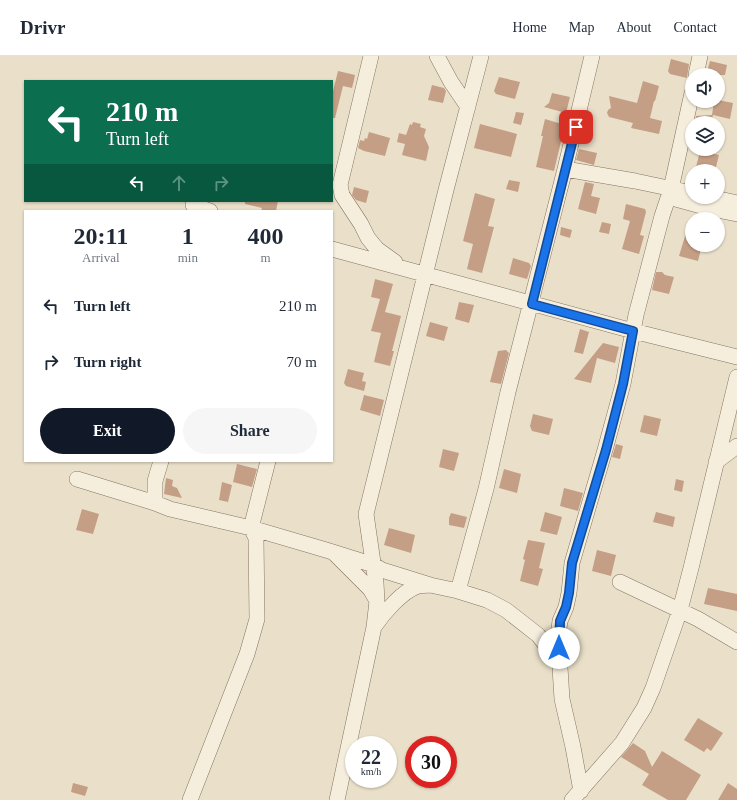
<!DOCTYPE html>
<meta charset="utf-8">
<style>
body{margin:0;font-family:"Times New Roman",serif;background:#f6f6f7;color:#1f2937;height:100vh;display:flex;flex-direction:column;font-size:15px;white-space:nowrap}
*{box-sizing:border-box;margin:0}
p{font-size:13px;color:#747a83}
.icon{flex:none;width:22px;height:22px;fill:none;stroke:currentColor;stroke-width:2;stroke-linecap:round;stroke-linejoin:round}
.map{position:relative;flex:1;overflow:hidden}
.drawer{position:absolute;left:24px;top:154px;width:309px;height:252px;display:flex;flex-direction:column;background:#fff;border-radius:0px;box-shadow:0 1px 3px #0004}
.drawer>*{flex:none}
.banner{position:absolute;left:24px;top:24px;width:309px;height:122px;border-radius:0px;box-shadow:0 1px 3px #0004;background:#0b6e4f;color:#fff;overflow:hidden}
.controls{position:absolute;left:685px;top:12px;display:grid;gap:8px}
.controls a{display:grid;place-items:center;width:40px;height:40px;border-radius:50%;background:#fff;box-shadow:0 1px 3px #0004;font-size:20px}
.speed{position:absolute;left:345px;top:680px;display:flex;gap:8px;font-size:20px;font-weight:700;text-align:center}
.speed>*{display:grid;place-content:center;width:52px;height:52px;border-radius:50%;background:#fff;box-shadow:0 1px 3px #0004;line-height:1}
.speed small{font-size:10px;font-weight:400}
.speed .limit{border:6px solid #d22;background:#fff;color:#111}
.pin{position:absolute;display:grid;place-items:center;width:34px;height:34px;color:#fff;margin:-17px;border-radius:8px;box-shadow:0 2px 6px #0006}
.me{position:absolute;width:44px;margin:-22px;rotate:0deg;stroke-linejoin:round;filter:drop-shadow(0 0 3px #0008)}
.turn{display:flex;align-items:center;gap:14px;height:84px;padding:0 16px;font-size:18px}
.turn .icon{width:52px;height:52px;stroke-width:2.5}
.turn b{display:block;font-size:28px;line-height:34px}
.lanes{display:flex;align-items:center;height:38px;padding:0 16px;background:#0003;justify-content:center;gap:20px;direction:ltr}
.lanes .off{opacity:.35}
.eta{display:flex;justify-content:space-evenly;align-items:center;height:68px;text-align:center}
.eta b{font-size:24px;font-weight:700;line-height:28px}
.action{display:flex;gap:8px;margin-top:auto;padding:8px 16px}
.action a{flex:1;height:46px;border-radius:24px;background:#111827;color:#fff;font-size:16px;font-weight:700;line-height:46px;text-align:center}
.action a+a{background:#f6f6f7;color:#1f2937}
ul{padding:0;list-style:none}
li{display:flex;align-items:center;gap:12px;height:56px;padding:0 16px}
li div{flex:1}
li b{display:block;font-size:15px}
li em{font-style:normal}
header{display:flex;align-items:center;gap:24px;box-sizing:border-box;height:56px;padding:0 20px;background:#fff;border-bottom:1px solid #e0e1e3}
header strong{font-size:19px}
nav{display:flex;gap:22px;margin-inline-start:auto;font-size:14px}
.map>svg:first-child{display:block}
</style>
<header>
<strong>Drivr</strong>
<nav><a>Home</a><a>Map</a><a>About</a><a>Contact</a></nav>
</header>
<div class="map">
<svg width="737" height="744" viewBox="0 0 737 744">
<rect width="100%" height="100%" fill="#eae0ca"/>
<path fill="#c49e85" d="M671,3L689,8L687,22L670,18L668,15Z
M710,5L727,9L725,19H706Z
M338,15L355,19L354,24L352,32L343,30L335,62H332V39Z
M499,21L520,26L515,43L496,38L494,35Z
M643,25L659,30L655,45H654L650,62L662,65L659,78L631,72L633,67L609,61L607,57L608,54L611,52L609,40L637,47Z
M432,29L444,32L446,35L443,47L428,44Z
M552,37L570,41L566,57L544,51L549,47Z
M718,44L733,47L730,63L713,59L711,67H695L696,60L712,59L714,45H718Z
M516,56L524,57L521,69L513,67Z
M545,63L565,69L554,115L536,111L543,80H541Z
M413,66L421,68L420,71L426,73L424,80L429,91L426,105L402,99L405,88L397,86L399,77L406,79L410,68L412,69Z
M480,68L517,78L511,101L474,92Z
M369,76L390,82L385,100L364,95L358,92L360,84L364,85L365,82L367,83Z
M579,93L597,97L594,109L576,104Z
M700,95L719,99L715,115L696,111Z
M509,124L520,126L518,136L506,133Z
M585,126L594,128L591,140L600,142L596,158L578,153Z
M354,131L369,135L366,147L356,144L352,139Z
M475,137L495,143L488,170L494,171L482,217L467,213L473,188L463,185Z
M245,145H278L276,155H261L262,152L245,148Z
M626,148L645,153L646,156L640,179L644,180L639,198L622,193L630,165L623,163Z
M602,166L611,168L609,178L599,176Z
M689,167L692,168V189H702L698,205L679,200Z
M561,171L572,174L570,182L560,179Z
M513,202L529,207L531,210L527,223L509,218Z
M656,216H662L665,219L674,221L669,238L652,234Z
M375,223L393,228L385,256L401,260L392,295H394L390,310L374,306L381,277L371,275L380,243L371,241Z
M459,246L474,249L469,267L455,263Z
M430,266L448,271L444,285L426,280Z
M580,273L589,276L583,298L574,296Z
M603,287L619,291L615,307L597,302L591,327L574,323Z
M506,294L509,297L501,328L490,326L498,295Z
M348,313L364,317L362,325L366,326L364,335L346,330L344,327Z
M364,339L384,344L380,360L360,354Z
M533,358L553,363L549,379L532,375L530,370Z
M644,359L661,363L657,380L640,376Z
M616,388L623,390L620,403L612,401Z
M443,393L459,397L454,415L439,411Z
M237,408L257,413L252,431L233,426Z
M504,413L521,418L517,437L499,432Z
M166,422L173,424L172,430L177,432L182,442L164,438Z
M676,423L684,425L682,436L674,434Z
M222,426L232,429L228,446L219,444Z
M564,432L583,437L578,455L560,450Z
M82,453L99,458L93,478L76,474Z
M545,456L562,461L557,479L540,475Z
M656,456L675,461L673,471L653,466Z
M451,457L467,461L464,472L449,469V462Z
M389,472L415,479L411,497L384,489Z
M528,484L545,487L539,512L543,513L538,530L520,525L525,504L523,503Z
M597,494L616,499L611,520L592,515Z
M708,532L737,538V555L704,548Z
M698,662L723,677L711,695L707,692L704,696L684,684Z
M633,687L645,695L652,711L662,695L701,719L686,744H668L642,729L649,718L621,701Z
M73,727L88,731L85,740L71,736Z
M728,727L737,733V744H718Z"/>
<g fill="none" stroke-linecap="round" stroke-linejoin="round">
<defs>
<path id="minor" d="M371,0L340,129L342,139L361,168L368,182L377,193L395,206
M437,0L451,26L468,51
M696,19L700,0
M565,113L635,125L692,137
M710,141L737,147
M672,142L712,153L737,158
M193,149L210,155
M332,193L633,275L737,301
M716,406L737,390
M77,423L155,447L170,453L251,472L326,494L374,509L382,514L430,529L458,535L487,544L506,554L538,579L552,597L560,604
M155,447V425L161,405
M335,498L370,533L377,545
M620,526L698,563L737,586
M458,535L486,433L508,336L565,113L592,0
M374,571C383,558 402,535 418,530C421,529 426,530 430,529
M581,735L573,691L562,643L558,580L560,565L566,551L569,537L572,507L605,394L623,328L636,259L662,160L671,133L692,37
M190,744L247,598L257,563L256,482L251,472L268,405
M337,744L374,571L377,545L376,527L366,458L446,134L481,0
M572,744L622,687L644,652L653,632L680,554L691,512L737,321"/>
</defs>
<use href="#minor" stroke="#857461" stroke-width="16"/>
<use href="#minor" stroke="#f6eedd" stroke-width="15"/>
</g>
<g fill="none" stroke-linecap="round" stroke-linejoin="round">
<defs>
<path id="route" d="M559,592L560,565L566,551L569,537L572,507L606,394L623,328L633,275L532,248L576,71"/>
</defs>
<use href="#route" stroke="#114b97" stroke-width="10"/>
<use href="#route" stroke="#1a73e8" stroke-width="7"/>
</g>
</svg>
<div class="controls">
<a><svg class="icon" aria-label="sound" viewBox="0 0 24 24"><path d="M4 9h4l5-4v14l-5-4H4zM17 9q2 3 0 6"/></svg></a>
<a><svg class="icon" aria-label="layers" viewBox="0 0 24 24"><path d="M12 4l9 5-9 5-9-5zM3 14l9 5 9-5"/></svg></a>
<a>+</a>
<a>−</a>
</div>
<div class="speed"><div>22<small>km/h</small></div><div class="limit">30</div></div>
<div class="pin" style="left:576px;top:71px;background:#d93025"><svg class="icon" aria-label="arrive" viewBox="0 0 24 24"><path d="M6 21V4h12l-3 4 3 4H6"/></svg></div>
<svg class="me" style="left:559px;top:592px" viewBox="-20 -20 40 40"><circle r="19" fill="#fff"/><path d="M0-13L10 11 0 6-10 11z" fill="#1a73e8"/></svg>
<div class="banner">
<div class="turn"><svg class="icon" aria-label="left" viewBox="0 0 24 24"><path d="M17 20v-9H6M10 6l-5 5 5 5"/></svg><div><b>210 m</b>Turn left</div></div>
<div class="lanes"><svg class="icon" aria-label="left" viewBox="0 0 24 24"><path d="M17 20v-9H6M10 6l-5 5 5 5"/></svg><svg class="icon off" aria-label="ahead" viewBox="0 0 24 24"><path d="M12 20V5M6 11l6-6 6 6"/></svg><svg class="icon off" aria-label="right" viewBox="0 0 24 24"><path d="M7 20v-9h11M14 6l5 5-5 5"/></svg></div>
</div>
<section class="drawer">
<div class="eta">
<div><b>20:11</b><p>Arrival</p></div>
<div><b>1</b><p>min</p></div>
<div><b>400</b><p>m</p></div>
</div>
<ul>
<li><svg class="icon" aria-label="left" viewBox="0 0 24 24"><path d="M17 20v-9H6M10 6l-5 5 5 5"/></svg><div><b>Turn left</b></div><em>210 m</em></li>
<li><svg class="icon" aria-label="right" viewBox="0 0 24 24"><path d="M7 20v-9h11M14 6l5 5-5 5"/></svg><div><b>Turn right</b></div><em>70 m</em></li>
</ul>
<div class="action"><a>Exit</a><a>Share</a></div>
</section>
</div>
